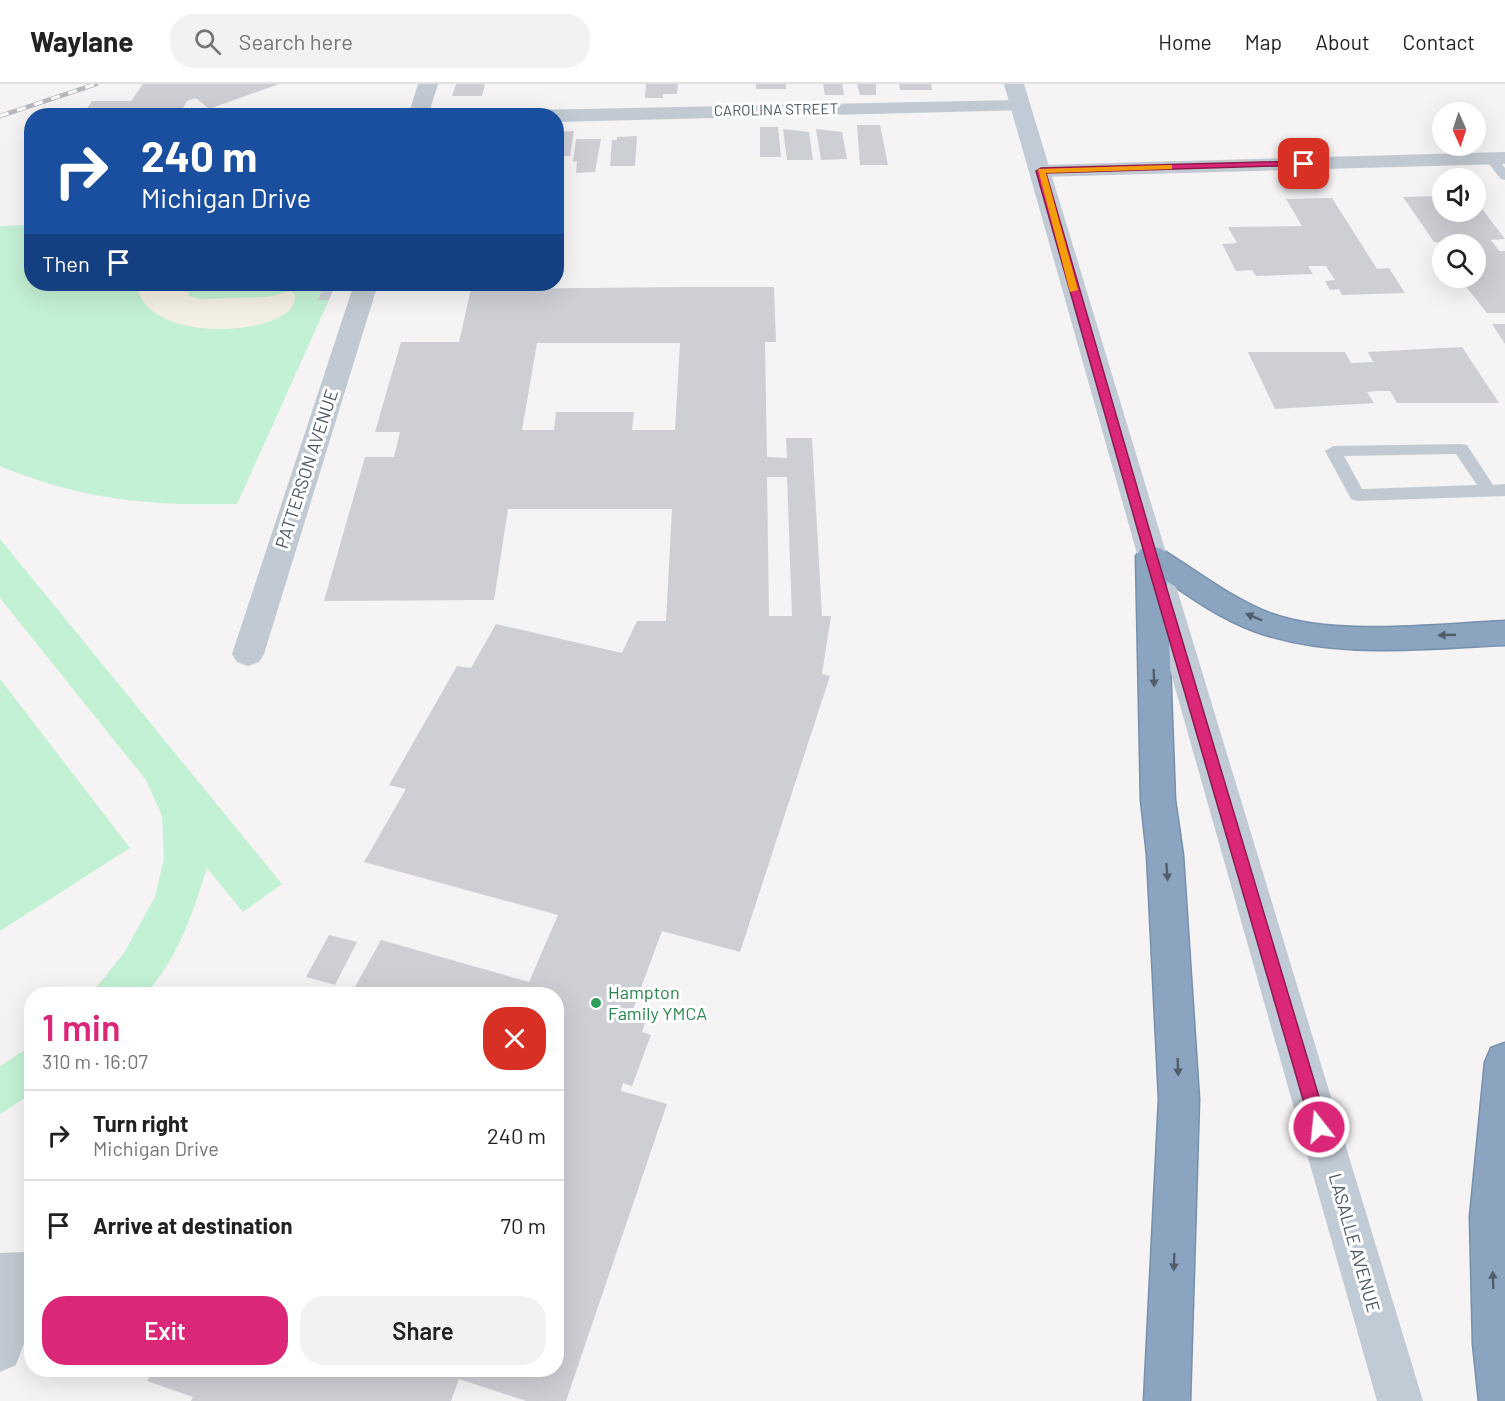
<!DOCTYPE html>
<meta charset="utf-8">
<style>
body{margin:0;font-family:Barlow,sans-serif;background:#f2f2f2;color:#222;height:100vh;display:flex;flex-direction:column;font-size:22px;white-space:nowrap}
*{box-sizing:border-box;margin:0}
p{font-size:20px;color:#767676}
.icon{flex:none;width:33px;height:33px;fill:none;stroke:currentColor;stroke-width:2;stroke-linecap:round;stroke-linejoin:round}
.map{position:relative;flex:1;overflow:hidden}
.details{position:absolute;left:24px;top:903px;width:540px;height:390px;display:flex;flex-direction:column;background:#fff;border-radius:24px;box-shadow:0 6px 24px #0002}
.details>*{flex:none}
.banner{position:absolute;left:24px;top:24px;width:540px;height:183px;border-radius:24px;box-shadow:0 6px 24px #0002;background:#1a4fa0;color:#fff;overflow:hidden}
.needle{width:39px;rotate:177deg}
.tools{position:absolute;left:1432px;top:18px;display:grid;gap:12px}
.tools a{display:grid;place-items:center;width:54px;height:54px;border-radius:50%;background:#fff;box-shadow:0 6px 24px #0002;font-size:30px}
.pin{position:absolute;display:grid;place-items:center;width:51px;height:51px;color:#fff;margin:-26px;border-radius:12px;box-shadow:0 3px 9px #0006}
.me{position:absolute;width:66px;margin:-33px;rotate:344deg;stroke-linejoin:round;filter:drop-shadow(0 0 4px #0008)}
.turn{display:flex;align-items:center;gap:21px;height:126px;padding:0 18px;font-size:27px}
.turn .icon{width:78px;height:78px;stroke-width:2.5}
.turn b{display:block;font-size:42px;line-height:51px}
.then{display:flex;align-items:center;height:57px;padding:0 18px;background:#0003;gap:12px;font-size:22px}
.round{display:grid;place-items:center;flex:none;width:63px;height:63px;border-radius:24px;background:#f2f2f2}
.headline{display:flex;align-items:center;justify-content:space-between;height:102px;padding:0 18px}
h1{font-size:36px;font-weight:600;line-height:45px;color:#db2777}
.button{display:flex;gap:12px;margin-top:auto;padding:12px 18px}
.button a{flex:1;height:69px;border-radius:24px;background:#db2777;color:#fff;font-size:24px;font-weight:600;line-height:69px;text-align:center}
.button a+a{background:#f2f2f2;color:#222}
ul{padding:0;list-style:none}
li{display:flex;align-items:center;gap:18px;height:90px;padding:0 18px;border-top:2px solid #e0e0e0}
li div{flex:1}
li b{display:block;font-size:22px}
li em{font-style:normal}
header{display:flex;align-items:center;gap:36px;box-sizing:border-box;height:84px;padding:0 30px;background:#fff;border-bottom:2px solid #e0e0e0}
header strong{font-size:28px}
nav{display:flex;gap:33px;margin-inline-start:auto;font-size:21px}
.search{width:420px;height:54px;background:#f2f2f2;display:flex;align-items:center;gap:15px;box-sizing:border-box;padding:0 21px;border-radius:24px;color:#767676;font-size:22px}
.map>svg:first-child{display:block}
</style>
<header>
<strong>Waylane</strong>
<div class="search"><svg class="icon" aria-label="search" viewBox="0 0 24 24"><circle cx="10" cy="10" r="6"/><path d="M15 15l6 6"/></svg>Search here</div>
<nav><a>Home</a><a>Map</a><a>About</a><a>Contact</a></nav>
</header>
<div class="map">
<svg width="1505" height="1317" viewBox="0 0 1505 1317">
<rect width="100%" height="100%" fill="#f5f3f3"/>
<path fill="#c3f1d5" d="M31,141L32,200H325L318,215L329,216L237,420C150,422 82,416 0,382V142Z
M0,455L282,800L243,828L207,784C192,830 179,874 145,910H91L124,869L155,813L164,774L162,732L146,696L0,514Z
M0,595L130,764L0,847Z
M31,962V1010L0,1030V982Z"/>
<path fill="#f5f0e5" d="M137,200H183L180,205L188,208L189,212L200,215L268,213L290,207L295,210L294,220C275,255 142,258 137,200Z"/>
<path fill="#cdcfd5" fill-rule="evenodd" d="M143,0H279L209,25L196,14L187,17L179,32H82L92,17H131Z
M456,0H485L482,12H452Z
M646,0H678L677,10H663V14H645Z
M756,0H786V5H756Z
M823,0H842L844,11H825Z
M857,0H876V11H860Z
M899,0H931L932,6H900Z
M857,41H880L888,81H860Z
M760,43H778L781,73H760Z
M783,45L809,48L813,76H787Z
M816,45L842,48L847,75L821,76Z
M574,47L570,72H556V48Z
M637,52L635,82H610L612,56H617V53Z
M576,55H601L595,88L576,89L577,77L573,78Z
M1443,112V128H1476V117L1505,155L1491,156L1499,167H1505V229H1487L1459,194H1476V160L1434,158L1403,113Z
M1332,114L1377,185L1389,184L1405,209L1342,211L1339,205L1330,206L1325,197L1335,196L1326,182H1308L1313,190L1256,192L1252,186L1236,187L1222,160L1237,159L1228,143L1302,142L1286,115Z
M325,200H336L329,216H318Z
M683,203H774L776,258H765L767,373L787,374L786,354H812L822,532H831L822,590L830,592L740,868L662,847L632,928L647,933L642,948L651,951L632,1002L623,999L621,1007L667,1020L566,1317H526L459,1295L451,1317H191L193,1313L147,1297L153,1286H556V910H351L381,856L529,898L558,831L364,778L406,705L389,701L457,582L471,584L496,540L622,569L637,537H666L672,425H508L494,516L324,517L365,373H394L400,348H375L401,258H459L471,205ZM537,259H680L675,346H632L634,328H556L554,346H522ZM767,393H787L792,532H769Z
M1492,240H1505V260Z
M1462,263L1499,319H1397L1390,307H1378L1367,308L1374,319L1275,325L1248,268H1345L1351,279L1373,278L1368,268Z
M329,851L357,858L335,901L306,893Z"/>
<g fill="none" stroke-linecap="round" stroke-linejoin="round">
<defs>
<path id="highway" d="M1151,462L1161,465C1197,487 1232,515 1272,530C1336,553 1437,540 1505,537V561C1423,564 1333,576 1254,547C1222,535 1194,516 1167,497L1175,716L1183,771L1199,1015L1190,1317H1144L1159,1015L1147,771L1141,716L1136,472L1141,465Z
M1505,959V1317H1479L1473,1260L1470,1133L1485,978L1491,964Z"/>
</defs>
<use href="#highway" stroke="#7690ad" stroke-width="3"/>
<path fill="#c1cad2" fill-rule="evenodd" d="M1490,70L1494,71L1505,84V96L1501,95L1484,74Z
M1461,360L1467,361L1493,401L1505,400V412L1357,417L1351,415L1325,367L1333,362ZM1456,370L1477,401L1362,405L1344,372Z"/>
<path fill="#c1cad2" fill-rule="evenodd" d="M418,0H438L428,32H408Z
M1020,16L1027,18L1030,22L1027,26L556,38V32H522L532,26Z
M1505,68V80L1041,93L1034,91L1030,87L1034,83L1041,81Z
M354,200H378L264,570L259,578L248,582L237,578L232,570Z
M25,1168L32,1171V1238L16,1281L0,1288V1169Z"/>
<path fill="#c1cbd6" fill-rule="evenodd" d="M1004,0H1024L1423,1317H1377Z"/>
<use href="#highway" fill="#8ba5c1" fill-rule="evenodd"/>
<defs>
<path id="rail" d="M0,32L96,0"/>
</defs>
<use href="#rail" stroke="#b5b8bd" stroke-width="4.5"/>
<use href="#rail" stroke="#fff" stroke-width="3" stroke-dasharray="9" stroke-linecap="butt"/>
</g>
<defs><path id="oneway-solid" d="M-6-.8H1V-3.2L6.5 0L1 3.2V.8H-6Z" transform="scale(1.5)"/></defs>
<g fill="#505e6b">
<use href="#oneway-solid" transform="translate(1254 533) rotate(-157)"/>
<use href="#oneway-solid" transform="translate(1447 551) rotate(178)"/>
<use href="#oneway-solid" transform="translate(1154 594) rotate(88)"/>
<use href="#oneway-solid" transform="translate(1167 788) rotate(86)"/>
<use href="#oneway-solid" transform="translate(1178 983) rotate(88)"/>
<use href="#oneway-solid" transform="translate(1174 1178) rotate(92)"/>
<use href="#oneway-solid" transform="translate(1493 1196) rotate(-92)"/>
</g>
<path fill="#db2777" stroke="#8e194d" stroke-width="1.5" d="M1304,77L1307,81L1046,89L1157,472L1328,1043L1325,1049L1319,1052L1313,1049L1311,1043L1145,472L1036,87L1041,84Z"/>
<path fill="#f59e0b" d="M1169,81H1172V85L1046,89L1078,206L1070,208L1038,85Z"/>
<circle fill="#2e9e5b" stroke="#fff" stroke-width="2" cx="596" cy="919" r="6"/>
<g text-anchor="middle" stroke-width="6" stroke-linejoin="round" paint-order="stroke">
<g font-size="15" fill="#4a5661" stroke="#fff">
<text transform="translate(776 26) rotate(-1)" y="5">CAROLINA STREET</text>
</g>
<g font-size="18" fill="#4a5661" stroke="#fff">
<text transform="translate(307 385) rotate(-72)" y="6">PATTERSON AVENUE</text>
<text transform="translate(1354 1159) rotate(74)" y="6">LASALLE AVENUE</text>
</g>
<g font-size="18" fill="#27864d" stroke="#fff" text-anchor="start">
<text x="608" y="915">Hampton<tspan x="608" dy="21">Family YMCA</tspan></text>
</g>
</g>
</svg>
<div class="tools">
<a><svg class="needle" viewBox="-14 -14 28 28"><path d="M0-13l5 13h-10z" fill="#e53935"/><path d="M0 13l5-13h-10z" fill="#767676"/></svg></a>
<a><svg class="icon" aria-label="sound" viewBox="0 0 24 24"><path d="M4 9h4l5-4v14l-5-4H4zM17 9q2 3 0 6"/></svg></a>
<a><svg class="icon" aria-label="search" viewBox="0 0 24 24"><circle cx="10" cy="10" r="6"/><path d="M15 15l6 6"/></svg></a>
</div>
<div class="pin" style="left:1304px;top:80px;background:#d93025"><svg class="icon" aria-label="arrive" viewBox="0 0 24 24"><path d="M6 21V4h12l-3 4 3 4H6"/></svg></div>
<svg class="me" style="left:1319px;top:1043px" viewBox="-20 -20 40 40"><circle r="17" fill="#db2777" stroke="#fff" stroke-width="3"/><path d="M0-11L8 9 0 5-8 9z" fill="#fff"/></svg>
<div class="banner">
<div class="turn"><svg class="icon" aria-label="right" viewBox="0 0 24 24"><path d="M7 20v-9h11M14 6l5 5-5 5"/></svg><div><b>240 m</b>Michigan Drive</div></div>
<div class="then">Then<svg class="icon" aria-label="arrive" viewBox="0 0 24 24"><path d="M6 21V4h12l-3 4 3 4H6"/></svg></div>
</div>
<section class="details">
<div class="headline"><div><h1>1 min</h1><p>310 m · 16:07</p></div><a class="round" style="background:#d93025;color:#fff"><svg class="icon" aria-label="close" viewBox="0 0 24 24"><path d="M6 6l12 12M18 6L6 18"/></svg></a></div>
<ul>
<li><svg class="icon" aria-label="right" viewBox="0 0 24 24"><path d="M7 20v-9h11M14 6l5 5-5 5"/></svg><div><b>Turn right</b><p>Michigan Drive</p></div><em>240 m</em></li>
<li><svg class="icon" aria-label="arrive" viewBox="0 0 24 24"><path d="M6 21V4h12l-3 4 3 4H6"/></svg><div><b>Arrive at destination</b></div><em>70 m</em></li>
</ul>
<div class="button"><a>Exit</a><a>Share</a></div>
</section>
</div>
